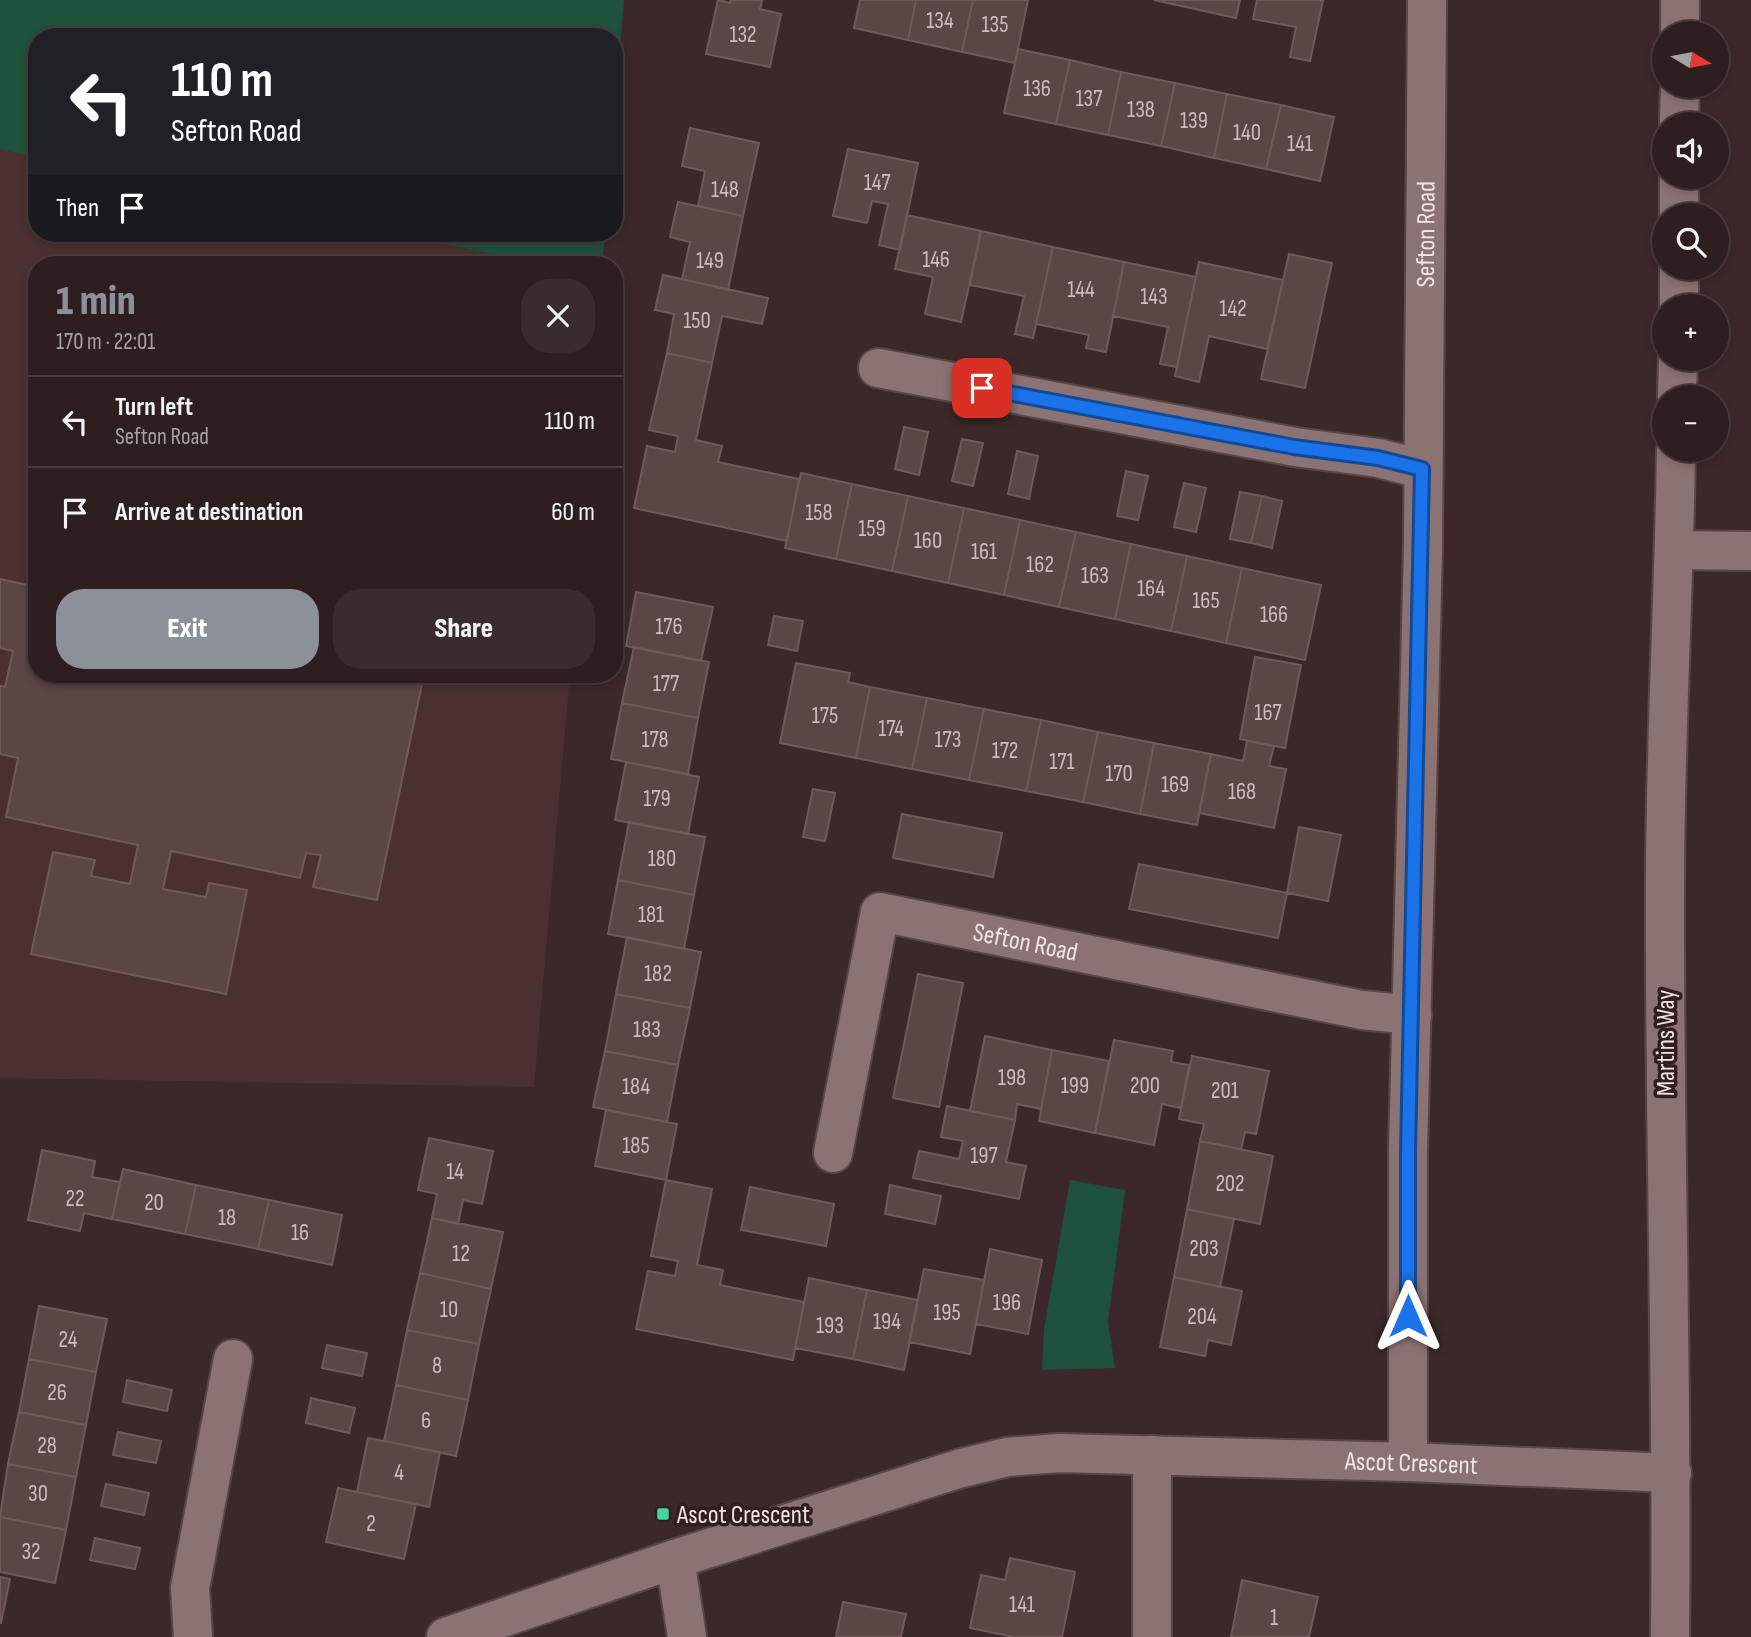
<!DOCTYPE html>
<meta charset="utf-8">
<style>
body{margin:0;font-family:"Sofia Sans Condensed",sans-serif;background:#3a2b2c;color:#f1f3f6;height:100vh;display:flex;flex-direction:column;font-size:26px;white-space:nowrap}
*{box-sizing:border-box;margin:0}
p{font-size:23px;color:#a7a2a4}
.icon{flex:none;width:38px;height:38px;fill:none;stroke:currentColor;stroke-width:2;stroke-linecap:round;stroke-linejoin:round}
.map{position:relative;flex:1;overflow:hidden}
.panel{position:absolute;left:28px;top:256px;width:595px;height:427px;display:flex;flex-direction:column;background:#2e1e1f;border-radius:28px;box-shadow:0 4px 10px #0003,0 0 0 2px #493c3d}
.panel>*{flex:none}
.guide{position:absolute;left:28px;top:28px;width:595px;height:214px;border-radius:28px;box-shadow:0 4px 10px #0003,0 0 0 2px #493c3d;background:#202124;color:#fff;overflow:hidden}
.needle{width:46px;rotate:100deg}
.controls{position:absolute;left:1652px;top:21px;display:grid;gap:14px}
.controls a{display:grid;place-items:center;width:77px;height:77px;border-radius:50%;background:#2e1e1f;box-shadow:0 4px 10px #0003,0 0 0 2px #493c3d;font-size:35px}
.pin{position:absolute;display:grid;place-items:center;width:60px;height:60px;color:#fff;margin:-30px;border-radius:14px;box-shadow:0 4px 10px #0006}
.me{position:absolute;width:77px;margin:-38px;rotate:0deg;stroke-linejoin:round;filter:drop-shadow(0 0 5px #0008)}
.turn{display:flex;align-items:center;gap:24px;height:147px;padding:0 28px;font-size:32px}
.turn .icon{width:91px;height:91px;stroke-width:2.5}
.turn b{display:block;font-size:49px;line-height:60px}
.then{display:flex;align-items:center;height:66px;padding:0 28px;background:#0003;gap:14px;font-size:26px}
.round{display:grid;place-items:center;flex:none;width:74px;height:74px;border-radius:28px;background:#3a2b2c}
.head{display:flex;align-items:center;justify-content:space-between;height:119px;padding:0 28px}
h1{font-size:42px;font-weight:800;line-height:52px;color:#8c9099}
.cta{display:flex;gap:14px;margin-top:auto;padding:14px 28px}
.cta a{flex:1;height:80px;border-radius:28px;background:#8c9099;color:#fff;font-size:28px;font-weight:800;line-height:80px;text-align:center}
.cta a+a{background:#3a2b2c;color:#f1f3f6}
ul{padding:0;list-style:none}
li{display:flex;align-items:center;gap:21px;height:91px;padding:0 28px;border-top:2px solid #493c3d}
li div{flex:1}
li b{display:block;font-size:26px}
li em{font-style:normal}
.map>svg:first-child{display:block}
</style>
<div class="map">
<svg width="1751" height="1637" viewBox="0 0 1751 1637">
<rect width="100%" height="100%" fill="#3d2829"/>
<path fill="#4b3031" d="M0,0H624L614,117V37H37V233H605L602,264H37V674H570L534,1087L0,1078Z"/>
<path fill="#1e513c" d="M0,0H624L614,117V37H37V157L0,149Z
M392,233H605L602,264H540Z
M1070,1180L1125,1190L1108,1322L1115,1368L1042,1370L1044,1330Z"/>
<path fill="#5b4545" stroke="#715959" stroke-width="2" d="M718,0L730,3L731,0H762L760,9L781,14L770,67L706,54Z
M860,0H916L908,40L854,28Z
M916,0H973L962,52L908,40Z
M973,0H1028L1015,63L962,52Z
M1154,0H1240L1236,18Z
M1257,0H1323L1310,61L1290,57L1296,27L1253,19Z
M1018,49L1070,60L1056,124L1004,113Z
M1070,60L1121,72L1108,135L1056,124Z
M1121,72L1175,83L1161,146L1108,135Z
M1175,83L1227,94L1214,158L1161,146Z
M1227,94L1281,105L1266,169L1214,158Z
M1281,105L1334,117L1320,181L1266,169Z
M690,128L759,143L743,216L698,206L705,171L682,166Z
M848,149L918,163L900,250L879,245L888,204L872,201L867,223L833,216Z
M678,202L743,216L728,290L682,279L690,242L670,237Z
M907,215L981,231L961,322L925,314L933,277L895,269Z
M981,231L1053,247L1033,338L1015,334L1024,296L970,285Z
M1053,247L1124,262L1106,352L1086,348L1089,335L1036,324Z
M1289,254L1332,263L1305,388L1261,379Z
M1124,262L1196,277L1177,367L1160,364L1168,327L1113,316Z
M1199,262L1283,280L1267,349L1209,336L1199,382L1175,376Z
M663,275L768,298L762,324L722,316L712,363L667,353L674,314L655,310Z
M667,353L712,363L696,440L722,446L718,462L799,479L787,541L634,508L647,446L675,452L678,436L649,430Z
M904,427L928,432L919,475L895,469Z
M962,439L983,443L973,486L952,481Z
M1017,451L1038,456L1029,499L1008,494Z
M1126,471L1148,476L1138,520L1117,516Z
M801,473L852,484L836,559L785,548Z
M1184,483L1206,488L1196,532L1174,527Z
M852,484L908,496L892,571L836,559Z
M1240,492L1262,496L1251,543L1230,539Z
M908,496L964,508L948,583L892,571Z
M1262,496L1282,501L1272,548L1251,543Z
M964,508L1020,520L1004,595L948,583Z
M1020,520L1076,532L1059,607L1004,595Z
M1076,532L1131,544L1115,619L1059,607Z
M1131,544L1187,556L1171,631L1115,619Z
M1187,556L1242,568L1226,643L1171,631Z
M1242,568L1321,585L1305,660L1226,643Z
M0,579L37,587V674H424L377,900L313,887L321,855L306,853L300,878L171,851L163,889L206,897L209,883L247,890L226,994L31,954L53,852L95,860L91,876L130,884L138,845L6,817L18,758L0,754V686L5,687L13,651L0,648Z
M636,592L713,607L701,661L626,646Z
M774,616L803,621L797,651L768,645Z
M634,647L709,662L698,718L622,703Z
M1255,657L1301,665L1285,748L1240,739Z
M796,663L850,673L848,682L870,687L856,758L780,743Z
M870,687L927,698L912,769L856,758Z
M927,698L984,709L969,780L912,769Z
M622,703L698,718L688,774L611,759Z
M984,709L1041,720L1026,791L969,780Z
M1041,720L1098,732L1083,802L1026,791Z
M1098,732L1154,743L1140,814L1083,802Z
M1247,741L1274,746L1269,766L1286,769L1274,828L1199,813L1211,754L1243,761Z
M1154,743L1211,754L1197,825L1140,814Z
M626,762L699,777L688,834L615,820Z
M813,789L835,793L825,841L803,837Z
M902,814L1002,833L993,877L893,858Z
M629,822L705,837L694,895L618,880Z
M1299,827L1341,835L1328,901L1287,893Z
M1139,864L1287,893L1278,938L1129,909Z
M618,880L694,895L684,949L608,934Z
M627,937L701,952L690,1008L616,994Z
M918,974L963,983L939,1107L893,1098Z
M616,994L690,1008L678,1065L605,1051Z
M985,1036L1052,1050L1041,1109L1017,1104L1015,1120L970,1111Z
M1114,1040L1173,1051L1171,1062L1189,1065L1181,1108L1162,1104L1154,1145L1095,1133Z
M1052,1050L1109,1061L1095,1133L1039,1121Z
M605,1051L678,1065L667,1122L593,1107Z
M1192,1056L1269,1071L1256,1134L1245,1132L1241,1149L1200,1141L1204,1124L1179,1119Z
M947,1106L1015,1120L1006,1162L1026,1166L1019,1199L913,1178L919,1151L959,1159L963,1141L941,1137Z
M606,1110L677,1124L666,1180L595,1166Z
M429,1138L493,1151L482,1204L463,1200L458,1224L432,1218L437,1194L418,1190Z
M1200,1141L1273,1156L1260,1224L1187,1209Z
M42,1150L95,1161L92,1177L120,1182L112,1219L84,1213L80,1231L28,1220Z
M123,1169L196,1185L185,1234L112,1219Z
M666,1180L712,1189L697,1265L723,1270L720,1285L804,1302L793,1360L636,1329L648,1271L675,1276L678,1261L651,1256Z
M196,1185L269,1200L258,1249L185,1234Z
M890,1185L941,1196L935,1224L885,1214Z
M750,1187L834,1204L826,1246L741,1230Z
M269,1200L342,1215L332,1265L258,1249Z
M1187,1209L1234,1219L1220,1287L1174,1277Z
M432,1218L503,1232L491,1289L420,1273Z
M990,1249L1042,1260L1028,1334L976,1324Z
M924,1269L984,1280L970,1354L909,1342Z
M420,1273L491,1289L479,1344L407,1330Z
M1174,1277L1242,1291L1231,1345L1208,1340L1205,1356L1160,1347Z
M809,1278L867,1290L853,1359L795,1348Z
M867,1290L918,1300L904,1370L853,1359Z
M39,1306L107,1319L96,1372L29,1359Z
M407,1330L479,1344L468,1400L396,1385Z
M327,1345L367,1353L362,1376L322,1368Z
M29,1359L96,1372L86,1425L19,1412Z
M127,1380L172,1390L167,1411L123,1402Z
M396,1385L468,1400L456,1456L384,1441Z
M311,1398L355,1408L349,1433L306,1423Z
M19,1412L86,1425L76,1477L8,1464Z
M118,1432L161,1441L156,1463L113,1455Z
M368,1438L440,1452L429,1507L357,1492Z
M8,1464L76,1477L66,1530L0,1517Z
M106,1484L149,1493L144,1515L101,1506Z
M338,1488L416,1504L404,1559L326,1542Z
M0,1517L66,1530L55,1583L0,1572Z
M95,1538L140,1548L135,1569L90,1560Z
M1010,1558L1075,1572L1062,1637H1014L970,1628L981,1575L1005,1580Z
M0,1577L10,1579L1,1623H0Z
M1242,1580L1318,1597L1309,1637H1231Z
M843,1602L906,1614L901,1637H836Z"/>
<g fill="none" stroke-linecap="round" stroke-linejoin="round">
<defs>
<g id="minor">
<path d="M878,368L1295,447L1378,458L1422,469"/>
<path d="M1674,550L1751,551"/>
<path id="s1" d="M833,1153L880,912L1362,1010L1412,1015"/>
<path id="s2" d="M1408,1462V1152L1423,548L1427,0"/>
<path d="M675,1559L687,1637"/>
<path d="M193,1637L190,1588L233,1359"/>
<path id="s3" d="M446,1637L675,1559L958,1469L1007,1457L1059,1453L1408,1462L1672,1473"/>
<path d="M1152,1637V1455"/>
</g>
<path id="tertiary" d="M1680,33V0
M1679,124L1680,86
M1679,215V177
M1679,306V268
M1677,397L1678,359
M1670,1637C1673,1386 1664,1136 1665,885C1665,740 1674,595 1676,450"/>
</defs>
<use href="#minor" stroke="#594748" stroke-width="42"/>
<use href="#tertiary" stroke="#594748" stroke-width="42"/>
<use href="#minor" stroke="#8c7373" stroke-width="38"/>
<use href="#tertiary" stroke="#8c7373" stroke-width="38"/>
</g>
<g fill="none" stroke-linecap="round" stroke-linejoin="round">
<defs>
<path id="route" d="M982,388L1294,447L1378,458L1422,469L1408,1152V1316"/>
</defs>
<use href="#route" stroke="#114b97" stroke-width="18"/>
<use href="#route" stroke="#1a73e8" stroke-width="12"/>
</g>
<rect fill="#48d49d" stroke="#321e1f" stroke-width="2.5" x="656" y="1507" width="14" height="14" rx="3.5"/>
<g text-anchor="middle" stroke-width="7" stroke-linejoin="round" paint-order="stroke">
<g font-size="23" fill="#cdbcbc">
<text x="940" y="28">134</text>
<text x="995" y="32">135</text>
<text x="743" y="42">132</text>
<text x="1037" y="96">136</text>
<text x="1089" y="106">137</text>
<text x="1141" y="117">138</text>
<text x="1194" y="128">139</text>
<text x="1247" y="140">140</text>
<text x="1300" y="151">141</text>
<text x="877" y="190">147</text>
<text x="725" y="197">148</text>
<text x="936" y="267">146</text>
<text x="710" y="268">149</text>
<text x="1081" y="297">144</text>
<text x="1154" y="304">143</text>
<text x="1233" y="316">142</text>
<text x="697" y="328">150</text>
<text x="819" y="520">158</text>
<text x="872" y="536">159</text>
<text x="928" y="548">160</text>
<text x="984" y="559">161</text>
<text x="1040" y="572">162</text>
<text x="1095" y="583">163</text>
<text x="1151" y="596">164</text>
<text x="1206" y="608">165</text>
<text x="1274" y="622">166</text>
<text x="669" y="634">176</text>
<text x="666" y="691">177</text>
<text x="1268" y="720">167</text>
<text x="825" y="723">175</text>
<text x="891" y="736">174</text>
<text x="655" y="747">178</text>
<text x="948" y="747">173</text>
<text x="1005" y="758">172</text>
<text x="1062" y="769">171</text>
<text x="1119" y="781">170</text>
<text x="1175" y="792">169</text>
<text x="1242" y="799">168</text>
<text x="657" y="806">179</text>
<text x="662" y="866">180</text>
<text x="651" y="922">181</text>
<text x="658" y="981">182</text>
<text x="647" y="1037">183</text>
<text x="1012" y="1085">198</text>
<text x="1075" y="1093">199</text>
<text x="1145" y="1093">200</text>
<text x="636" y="1094">184</text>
<text x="1225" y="1098">201</text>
<text x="636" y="1153">185</text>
<text x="984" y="1163">197</text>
<text x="455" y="1179">14</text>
<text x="1230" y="1191">202</text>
<text x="75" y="1206">22</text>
<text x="154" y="1210">20</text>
<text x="227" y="1225">18</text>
<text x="300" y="1240">16</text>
<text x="1204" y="1256">203</text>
<text x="461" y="1261">12</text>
<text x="1007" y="1310">196</text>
<text x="449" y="1317">10</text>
<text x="947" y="1320">195</text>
<text x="1202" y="1324">204</text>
<text x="887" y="1329">194</text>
<text x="830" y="1333">193</text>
<text x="68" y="1347">24</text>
<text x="437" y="1373">8</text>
<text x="57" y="1400">26</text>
<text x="426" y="1428">6</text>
<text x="47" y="1453">28</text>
<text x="399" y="1480">4</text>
<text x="38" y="1501">30</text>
<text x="371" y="1531">2</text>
<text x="31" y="1559">32</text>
<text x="1022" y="1612">141</text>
<text x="1274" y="1625">1</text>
</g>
<g font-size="26" fill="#f3e4e4" stroke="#321e1f">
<text dy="9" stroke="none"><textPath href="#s2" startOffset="1228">Sefton Road</textPath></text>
<text dy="9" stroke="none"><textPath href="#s1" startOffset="394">Sefton Road</textPath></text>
<text transform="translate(1665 1043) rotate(-90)" y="9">Martins Way</text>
<text dy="9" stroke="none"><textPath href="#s3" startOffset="994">Ascot Crescent</textPath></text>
</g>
<g font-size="26" fill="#f3e4e4" stroke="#321e1f" text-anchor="start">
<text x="677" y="1523">Ascot Crescent</text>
</g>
</g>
</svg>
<div class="controls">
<a><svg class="needle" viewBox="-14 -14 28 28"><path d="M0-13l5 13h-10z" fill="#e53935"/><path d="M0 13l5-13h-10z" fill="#a7a2a4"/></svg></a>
<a><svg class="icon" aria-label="sound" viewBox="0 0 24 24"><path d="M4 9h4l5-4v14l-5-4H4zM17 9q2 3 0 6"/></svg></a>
<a><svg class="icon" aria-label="search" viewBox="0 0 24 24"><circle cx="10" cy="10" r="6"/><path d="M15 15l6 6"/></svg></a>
<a>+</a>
<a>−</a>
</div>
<div class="pin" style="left:982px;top:388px;background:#d93025"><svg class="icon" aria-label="arrive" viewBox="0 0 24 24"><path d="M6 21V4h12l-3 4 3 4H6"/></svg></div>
<svg class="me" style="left:1408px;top:1316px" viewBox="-20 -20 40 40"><path d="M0-17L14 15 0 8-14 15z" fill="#1a73e8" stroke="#fff" stroke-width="4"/></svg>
<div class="guide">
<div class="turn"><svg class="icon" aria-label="left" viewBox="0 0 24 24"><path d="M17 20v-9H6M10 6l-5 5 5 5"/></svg><div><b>110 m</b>Sefton Road</div></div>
<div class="then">Then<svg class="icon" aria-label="arrive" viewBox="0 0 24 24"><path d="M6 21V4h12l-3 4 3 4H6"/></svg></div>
</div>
<section class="panel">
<div class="head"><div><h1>1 min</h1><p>170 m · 22:01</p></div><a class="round"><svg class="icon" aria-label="close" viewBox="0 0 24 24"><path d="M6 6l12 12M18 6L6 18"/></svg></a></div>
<ul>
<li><svg class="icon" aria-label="left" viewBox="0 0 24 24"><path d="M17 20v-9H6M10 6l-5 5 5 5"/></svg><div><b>Turn left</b><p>Sefton Road</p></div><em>110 m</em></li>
<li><svg class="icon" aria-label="arrive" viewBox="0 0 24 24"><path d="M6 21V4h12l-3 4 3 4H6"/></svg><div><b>Arrive at destination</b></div><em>60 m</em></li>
</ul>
<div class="cta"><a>Exit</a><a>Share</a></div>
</section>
</div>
